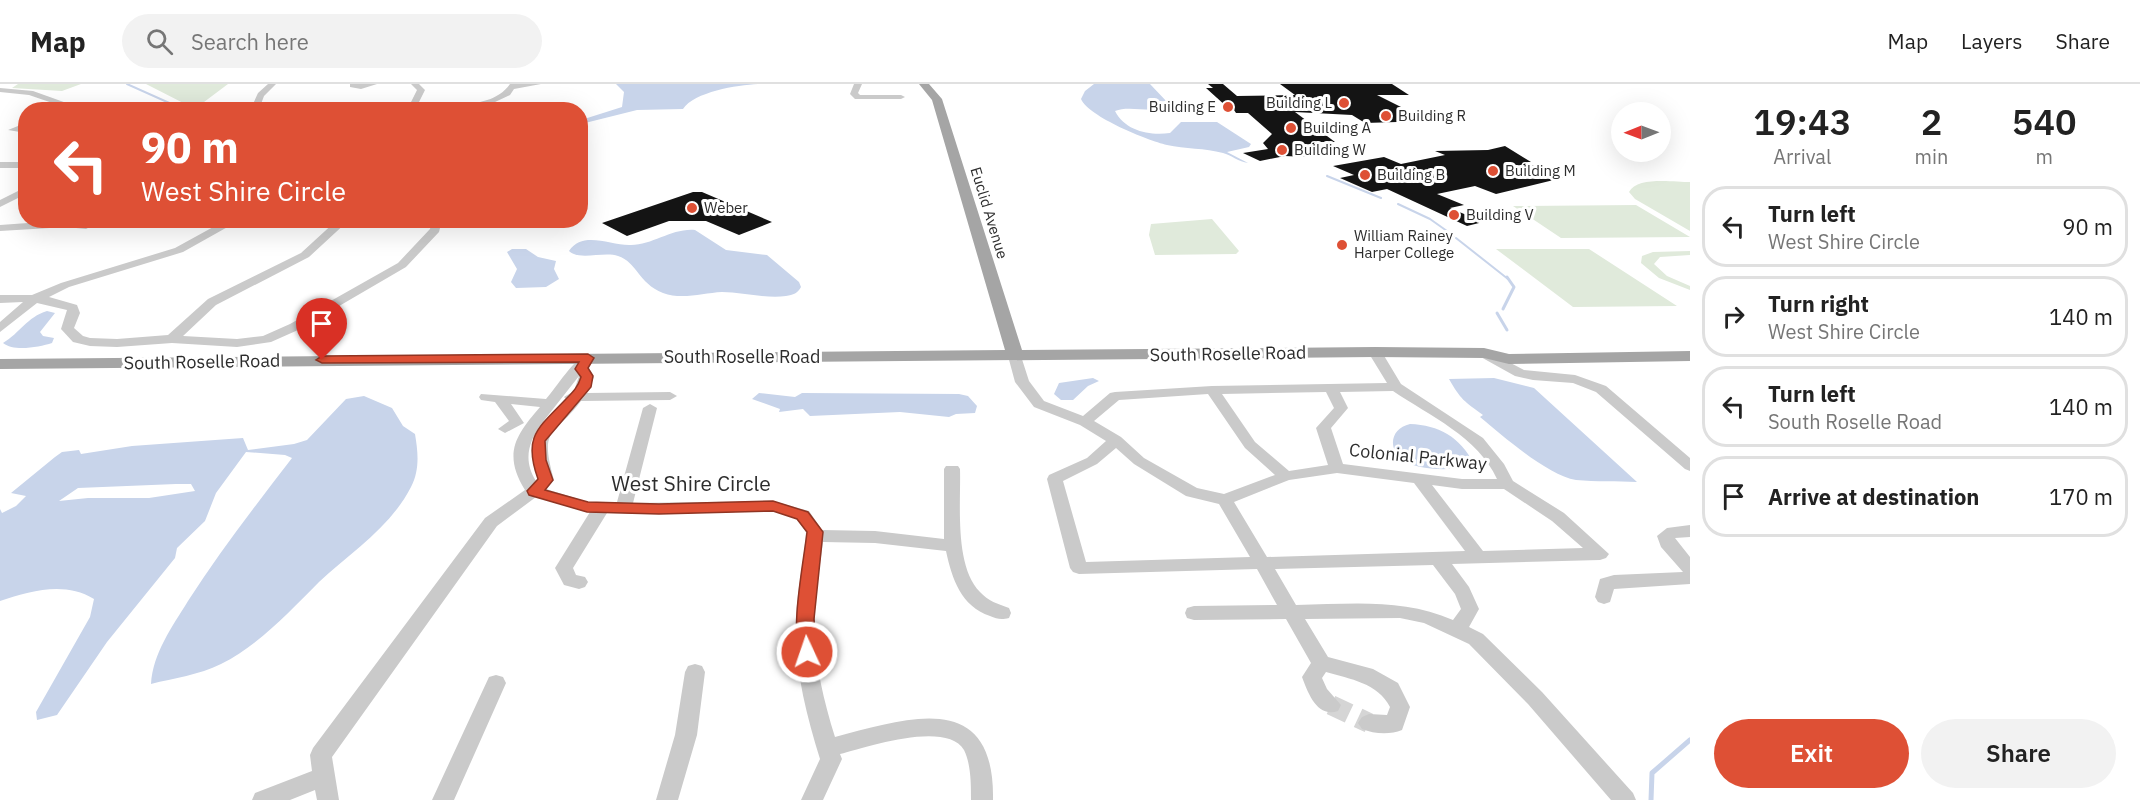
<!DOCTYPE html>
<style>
body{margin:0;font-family:"IBM Plex Sans",sans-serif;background:#f2f2f2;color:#222;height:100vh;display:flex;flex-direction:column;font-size:22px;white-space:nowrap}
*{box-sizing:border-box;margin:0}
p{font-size:20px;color:#767676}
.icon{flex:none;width:33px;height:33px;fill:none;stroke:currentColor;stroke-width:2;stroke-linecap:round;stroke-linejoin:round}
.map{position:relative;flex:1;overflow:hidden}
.details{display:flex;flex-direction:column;background:#fff;width:450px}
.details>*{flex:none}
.top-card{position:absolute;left:18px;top:18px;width:570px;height:126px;border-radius:24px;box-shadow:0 6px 24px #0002;background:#de5035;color:#fff;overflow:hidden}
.needle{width:39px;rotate:269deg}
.tools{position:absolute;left:1611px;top:18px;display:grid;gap:12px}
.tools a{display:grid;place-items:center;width:60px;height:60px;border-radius:50%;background:#fff;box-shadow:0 6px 24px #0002;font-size:30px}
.pin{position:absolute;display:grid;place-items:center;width:51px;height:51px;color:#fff;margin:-62px -26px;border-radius:50% 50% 50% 0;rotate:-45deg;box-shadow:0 0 6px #0007}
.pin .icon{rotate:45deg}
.me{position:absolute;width:66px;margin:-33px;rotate:357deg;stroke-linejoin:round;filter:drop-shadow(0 0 4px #0008)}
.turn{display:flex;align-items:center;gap:21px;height:126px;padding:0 24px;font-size:27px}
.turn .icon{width:78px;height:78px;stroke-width:2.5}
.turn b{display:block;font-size:42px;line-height:51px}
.eta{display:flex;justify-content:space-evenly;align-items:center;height:102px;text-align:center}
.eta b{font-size:36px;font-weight:600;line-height:42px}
.primary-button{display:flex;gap:12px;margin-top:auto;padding:12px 24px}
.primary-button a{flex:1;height:69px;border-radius:36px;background:#de5035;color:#fff;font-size:24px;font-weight:600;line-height:69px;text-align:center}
.primary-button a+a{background:#f2f2f2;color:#222}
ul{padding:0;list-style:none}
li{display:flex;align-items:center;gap:18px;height:81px;margin:0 12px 9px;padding:0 12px;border:3px solid #e0e0e0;border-radius:24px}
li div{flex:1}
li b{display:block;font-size:22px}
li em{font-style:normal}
header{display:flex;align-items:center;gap:36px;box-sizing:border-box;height:84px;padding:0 30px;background:#fff;border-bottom:2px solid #e0e0e0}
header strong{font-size:28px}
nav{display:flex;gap:33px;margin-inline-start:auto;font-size:21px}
.search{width:420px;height:54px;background:#f2f2f2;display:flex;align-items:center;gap:15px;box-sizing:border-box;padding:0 21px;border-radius:33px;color:#767676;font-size:22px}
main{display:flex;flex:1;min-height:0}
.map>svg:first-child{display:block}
</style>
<header>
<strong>Map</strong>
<div class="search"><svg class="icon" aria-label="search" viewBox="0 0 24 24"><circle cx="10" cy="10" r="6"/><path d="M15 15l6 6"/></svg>Search here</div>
<nav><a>Map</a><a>Layers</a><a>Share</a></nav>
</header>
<main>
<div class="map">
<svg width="1690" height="716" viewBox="0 0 1690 716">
<rect width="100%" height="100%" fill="#fff"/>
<path fill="#e0eadb" d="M18,0H81L62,7L12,4Z
M146,0H228L204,18L218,25H195Z
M1690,98V147L1635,115L1629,108C1637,92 1674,98 1690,98Z
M1636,121L1690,153L1561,154L1513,122Z
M1212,135L1239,167L1236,170L1155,171L1149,151L1151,140Z
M1496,165H1589L1677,222L1573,223Z
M1690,167V171L1660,173L1654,180L1667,192L1690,202V206L1659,194L1641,179L1642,172L1653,168Z"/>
<path fill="#c8d4ea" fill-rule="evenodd" d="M616,0H758C737,1 694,8 683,25L637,26L581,40V36L622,23L624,8Z
M1094,0H1150L1169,20C1157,32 1131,20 1115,27C1125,47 1150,52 1170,49L1181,38H1217L1251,60L1249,63L1227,68L1248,79C1239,78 1231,71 1223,69C1205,64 1185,65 1167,61C1147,56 1089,33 1081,15L1085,7Z
M695,146L726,166L767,171L799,198L801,203C798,209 793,211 786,212C766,215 743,208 722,208C703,209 682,216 663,209C638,199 637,178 618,172C604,167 579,177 569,167C583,146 611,162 631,161C653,161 672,144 695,146Z
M512,165H526L538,173L556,177L554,185L559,195L546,203L516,204L511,198L517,185L507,168Z
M47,227L55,229L40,248L43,252L54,254L52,259C39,263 14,268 3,259C20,249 27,233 47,227Z
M1093,294L1099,297L1088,302L1073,316H1061L1054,310L1059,299Z
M1494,294L1534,304L1637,398C1617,397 1596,398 1576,396C1547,391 1503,352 1480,333L1483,331C1464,317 1461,316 1449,295Z
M759,309L795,313L802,309L959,310L968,312L977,322L975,329L956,330L949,333L900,328L810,332L803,325L779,328L780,325L752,315Z
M364,312L392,324L403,342L415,350C418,368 420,386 411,403C390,444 351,468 319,498C290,527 259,561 221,580C199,591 174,594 151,600C153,569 172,543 188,517C220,467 256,421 292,374L285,371L246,368L216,409L205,437L177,464L175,474L107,558L57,631L37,636L36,628L90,533L94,515C64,497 31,507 0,517V425L2,429L16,422L26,412L11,409L55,373L62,368L79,366L81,370L132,362L243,354L248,366L294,360L307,356L346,315ZM176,400H191L195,407L149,414H88L59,417L78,404Z
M1410,340C1439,341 1460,353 1474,380C1457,388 1416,387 1401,375C1387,362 1392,344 1410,340Z"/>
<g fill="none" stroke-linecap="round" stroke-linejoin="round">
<path stroke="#c8d4ea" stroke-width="2" d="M127,0L185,26
M1327,92L1381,114
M1398,120L1430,135L1454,152
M1456,154L1508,195"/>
<path stroke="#c8d4ea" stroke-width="3" d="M1503,225L1514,203L1507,193
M1497,229L1507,246"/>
<path stroke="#c8d4ea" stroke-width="5" d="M1651,716L1652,689L1690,656"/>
</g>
<path fill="#141414" d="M1208,0H1223L1237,12L1295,11L1280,0H1392L1409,11H1377L1429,37L1365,39L1352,31L1295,28L1335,58H1315L1309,72L1306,73L1285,72L1260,77L1243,69L1268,65L1263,59L1272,50L1248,29H1236L1232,23H1227L1206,4H1213Z
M1505,62L1531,78L1526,79L1566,93L1496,110L1475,102L1437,110L1464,121L1450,124L1483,138L1467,142L1387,105L1372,108L1340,94L1354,91L1333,82L1384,73L1401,80L1445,71L1435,67L1488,66Z
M693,108H702L772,138L739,151L706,137H669L627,152L602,139Z"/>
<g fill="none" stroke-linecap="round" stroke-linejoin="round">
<path stroke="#d5d5d5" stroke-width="20" stroke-dasharray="20 10" stroke-linecap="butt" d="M1331,621L1369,639"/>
<path fill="#cacaca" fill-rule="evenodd" d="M268,0H276L264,12L261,20L298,26H234L253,20L258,9Z
M350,0H377L361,5L350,3Z
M411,0H419L425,6L419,18C448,19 491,27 510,0H541L514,5L510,11L495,18L512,21V26L486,21L355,26L411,18L417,6Z
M854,0H862L858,9L860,11H901L905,13L901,15H855L850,10Z
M0,4L33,7L86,26H73L29,11L0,8Z
M23,40H26V49L8,46Z
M0,78H26V84H0Z
M26,103V110L0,123V116Z
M70,136H81L79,139L103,136L86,145L66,143L0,147V141Z
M226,136H240L183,168L69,203L49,213L77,221L80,229L74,244L83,252L90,254L117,255L168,251L208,215L301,169L337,136H349L309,173L216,221L183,252L237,255L263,252L290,240L398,179L430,145L432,136H442L439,148L406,183L298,246L271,258L237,263L172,259L117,263L90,262L73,258L61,245L67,226L37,219L0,248V238L23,218L0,219V211H32L61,199L175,164Z
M1375,264L1380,265L1401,300L1483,354L1504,380L1513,397L1564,429L1609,470L1606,474L1600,476L1452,480L1469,503L1479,525L1469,543L1483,550L1542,608L1633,709L1636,716H1611L1528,620L1469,560L1424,539L1400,534L1305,535L1328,573L1373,585L1398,599L1410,623L1402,646C1390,651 1374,650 1362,645L1358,639L1362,633L1369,630L1387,631L1390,623C1378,599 1350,595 1326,588L1322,594L1327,605L1341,621L1338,627C1317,634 1308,609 1302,593L1311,579L1286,535L1194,536L1187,534L1185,529L1187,524L1194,522L1277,521L1257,485L1079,490L1073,488L1070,484L1047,395L1049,391L1087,374L1106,357L1080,341L1034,323L1015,298L1008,272L1010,269H1020L1029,297L1044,317L1083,332L1110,309L1115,308L1212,302L1387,299L1368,268ZM1393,307C1430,332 1478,353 1497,395H1462L1343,380L1331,344L1348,324L1340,308ZM1326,308L1334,324L1316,344L1328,381L1289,387L1255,358L1222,310ZM1208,310L1245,364L1275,391L1224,410L1197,404L1144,374L1121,353L1094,337L1119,316ZM1116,364L1134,380L1186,412L1219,420L1250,473L1086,478L1063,397L1097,380ZM1337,389L1414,399L1465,467L1267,473L1234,418L1289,396ZM1432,401L1462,405H1504L1552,437L1583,464L1483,467ZM1433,481L1455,510L1461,525L1453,536C1403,514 1351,520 1296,521L1275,485Z
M1484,265L1524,286L1575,291L1606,302L1690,374V387L1685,385L1596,308L1573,299L1533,296L1515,292L1479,272L1477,269Z
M588,270L595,274L588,284L594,293L587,309L670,308L677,312L670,316L581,317C553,354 539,342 554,396L546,405L588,418H617L643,324L650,320L657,324L633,419L773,417L809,427L822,446L875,447L944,455V385L946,382H958L960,385C961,419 954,482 980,508C988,517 998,520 1009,524L1011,529L1009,534C1001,536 997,535 990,532C961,522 952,495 946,467L875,459L823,458C820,483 815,508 815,533C813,573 823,614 835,653C908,634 995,604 993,716H971C971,700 971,680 964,666C947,636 866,663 840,670L842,675L823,716H801L820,675C806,630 794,583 796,535C797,506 804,477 806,448L797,435L772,427L659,430L607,429L573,484L576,491L585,493L588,498L585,503L579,505L564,501L555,484L590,428L536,413L497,442L332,673L339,716H317L315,706L290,716H252L255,709L312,687L310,671L313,664L485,434L525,406C503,370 515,352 540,323L511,320L524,339L505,349L498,345L509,337L495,318L481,316L479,313L481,310L546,315C557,303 573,275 588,270ZM579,292L574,307L564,313L567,316C537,344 527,353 538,395L536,397C523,377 528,358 542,339Z
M1690,441V453L1675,454L1690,473V500L1614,505L1610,518L1604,520L1598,518L1595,513L1600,495L1614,491L1683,488L1661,463L1657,452L1667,444Z
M695,580L702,582L705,588L697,651L678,716H656L675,651L685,588L688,582Z
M496,591L503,593L506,599L454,716H432L489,593Z"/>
<path fill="#a5a5a5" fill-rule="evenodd" d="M919,0H929L942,15L1022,266L1375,263L1484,264L1509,270L1690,267V277L1509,280L1484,274L1375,273L0,285V275L1005,266L932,16Z"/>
</g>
<path fill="#de5035" stroke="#903422" stroke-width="1.5" d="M588,270L594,274L588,284L593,292L591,303L545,357L546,376L553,396L545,406L588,418L659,420L773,417L808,428L823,448L814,535L816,568L814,573H801C789,550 804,476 807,448L797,435L773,427L659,430L587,428L529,411L527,407L538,395C523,353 537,345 566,315C573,308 578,303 581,293L575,285L579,278L322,279L316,276L322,272Z"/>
<g fill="#de5035" stroke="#fff" stroke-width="2">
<circle cx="1344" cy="19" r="6"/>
<circle cx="1228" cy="23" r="6"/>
<circle cx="1386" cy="32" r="6"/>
<circle cx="1291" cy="44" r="6"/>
<circle cx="1282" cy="66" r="6"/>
<circle cx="1493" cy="87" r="6"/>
<circle cx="1365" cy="91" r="6"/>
<circle cx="692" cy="124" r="6"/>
<circle cx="1454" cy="131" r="6"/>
<circle cx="1342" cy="161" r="6"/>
</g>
<g text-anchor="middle" stroke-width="6" stroke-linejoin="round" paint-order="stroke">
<g font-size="15" fill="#2d2d2d" stroke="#fff" text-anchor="start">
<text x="1332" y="24" text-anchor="end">Building L</text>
<text x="1216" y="28" text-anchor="end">Building E</text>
<text x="1398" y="37">Building R</text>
<text x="1303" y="49">Building A</text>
<text x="1294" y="71">Building W</text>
<text x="1505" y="92">Building M</text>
<text x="1377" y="96">Building B</text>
<text x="704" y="129">Weber</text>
<text x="1466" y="136">Building V</text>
<text x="1354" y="157">William Rainey<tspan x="1354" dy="17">Harper College</tspan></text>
</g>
<g font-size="15" fill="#2d2d2d" stroke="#fff">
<text transform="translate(989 129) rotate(73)" y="5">Euclid Avenue</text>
</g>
<g font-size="18" fill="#2d2d2d" stroke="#fff">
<text transform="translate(1228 270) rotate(-1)" y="6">South Roselle Road</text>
<text x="742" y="279">South Roselle Road</text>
<text transform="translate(202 278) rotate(-1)" y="6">South Roselle Road</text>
<text transform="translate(1418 373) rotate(6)" y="6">Colonial Parkway</text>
</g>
<g font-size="21" fill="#2d2d2d" stroke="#fff">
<text x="691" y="407">West Shire Circle</text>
</g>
</g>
</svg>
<div class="tools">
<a><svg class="needle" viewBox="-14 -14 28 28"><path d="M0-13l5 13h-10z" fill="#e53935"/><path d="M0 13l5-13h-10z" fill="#767676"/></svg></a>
</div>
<div class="pin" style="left:322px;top:276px;background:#d93025"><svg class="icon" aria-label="arrive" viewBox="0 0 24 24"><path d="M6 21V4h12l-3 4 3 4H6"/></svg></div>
<svg class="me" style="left:807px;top:568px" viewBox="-20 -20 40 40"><circle r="17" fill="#de5035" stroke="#fff" stroke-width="3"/><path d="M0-11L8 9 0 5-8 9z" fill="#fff"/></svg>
<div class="top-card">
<div class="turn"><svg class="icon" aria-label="left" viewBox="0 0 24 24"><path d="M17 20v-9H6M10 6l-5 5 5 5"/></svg><div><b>90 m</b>West Shire Circle</div></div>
</div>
</div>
<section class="details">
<div class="eta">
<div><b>19:43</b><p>Arrival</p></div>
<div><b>2</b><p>min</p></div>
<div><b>540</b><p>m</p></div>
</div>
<ul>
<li><svg class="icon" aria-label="left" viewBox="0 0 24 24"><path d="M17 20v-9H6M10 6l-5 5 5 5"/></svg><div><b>Turn left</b><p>West Shire Circle</p></div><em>90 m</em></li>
<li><svg class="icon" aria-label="right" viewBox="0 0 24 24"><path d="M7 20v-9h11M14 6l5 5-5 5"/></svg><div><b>Turn right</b><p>West Shire Circle</p></div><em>140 m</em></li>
<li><svg class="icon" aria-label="left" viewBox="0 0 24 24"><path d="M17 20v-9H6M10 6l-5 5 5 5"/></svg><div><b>Turn left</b><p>South Roselle Road</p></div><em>140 m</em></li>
<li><svg class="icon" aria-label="arrive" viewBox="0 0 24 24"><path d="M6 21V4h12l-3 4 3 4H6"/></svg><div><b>Arrive at destination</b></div><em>170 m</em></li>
</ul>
<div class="primary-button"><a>Exit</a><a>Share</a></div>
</section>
</main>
